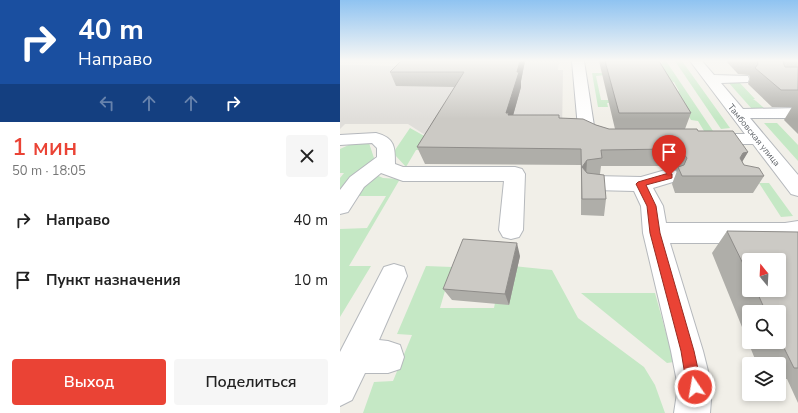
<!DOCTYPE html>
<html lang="ru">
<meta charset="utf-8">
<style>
body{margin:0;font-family:"Nunito Sans",sans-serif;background:#f6f6f6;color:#222;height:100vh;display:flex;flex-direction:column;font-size:15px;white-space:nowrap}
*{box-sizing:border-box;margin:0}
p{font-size:13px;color:#767676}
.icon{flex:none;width:22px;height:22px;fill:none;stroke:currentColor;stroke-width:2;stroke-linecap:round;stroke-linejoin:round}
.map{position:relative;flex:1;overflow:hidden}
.details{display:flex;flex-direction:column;background:#fff;width:340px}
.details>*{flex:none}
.banner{background:#1a4fa0;color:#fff;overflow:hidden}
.needle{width:26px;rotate:342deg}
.controls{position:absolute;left:402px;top:253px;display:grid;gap:8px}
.controls a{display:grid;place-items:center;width:44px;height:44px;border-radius:4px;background:#fff;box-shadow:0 2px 6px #0003;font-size:20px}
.pin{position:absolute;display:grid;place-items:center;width:34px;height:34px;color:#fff;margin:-41px -17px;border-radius:50% 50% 50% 0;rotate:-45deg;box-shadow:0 0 4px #0007}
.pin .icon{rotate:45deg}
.me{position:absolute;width:44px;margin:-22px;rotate:348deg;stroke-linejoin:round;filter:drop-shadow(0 0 3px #0008)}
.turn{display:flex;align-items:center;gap:14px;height:84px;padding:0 12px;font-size:18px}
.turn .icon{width:52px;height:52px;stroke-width:2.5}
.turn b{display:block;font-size:28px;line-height:34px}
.lanes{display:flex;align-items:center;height:38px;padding:0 12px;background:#0003;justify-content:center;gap:20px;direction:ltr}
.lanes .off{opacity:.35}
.round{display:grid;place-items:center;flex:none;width:42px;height:42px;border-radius:4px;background:#f6f6f6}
.head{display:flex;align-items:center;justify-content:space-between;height:68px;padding:0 12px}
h1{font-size:24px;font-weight:600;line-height:30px;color:#ea4335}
.button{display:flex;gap:8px;margin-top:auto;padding:8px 12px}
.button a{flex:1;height:46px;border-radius:4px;background:#ea4335;color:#fff;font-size:16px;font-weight:600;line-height:46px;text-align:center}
.button a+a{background:#f6f6f6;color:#222}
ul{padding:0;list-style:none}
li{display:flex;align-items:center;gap:12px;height:60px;padding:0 12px}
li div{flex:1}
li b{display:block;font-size:15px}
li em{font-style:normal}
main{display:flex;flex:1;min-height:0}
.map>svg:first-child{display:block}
</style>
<main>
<section class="details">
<div class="banner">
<div class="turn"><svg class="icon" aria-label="right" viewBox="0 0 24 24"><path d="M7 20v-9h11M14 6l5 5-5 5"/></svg><div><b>40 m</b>Направо</div></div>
<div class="lanes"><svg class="icon off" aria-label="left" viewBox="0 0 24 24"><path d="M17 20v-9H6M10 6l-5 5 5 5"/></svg><svg class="icon off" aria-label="ahead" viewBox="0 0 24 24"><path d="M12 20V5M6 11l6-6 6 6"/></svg><svg class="icon off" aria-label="ahead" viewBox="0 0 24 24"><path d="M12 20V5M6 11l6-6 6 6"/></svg><svg class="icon" aria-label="right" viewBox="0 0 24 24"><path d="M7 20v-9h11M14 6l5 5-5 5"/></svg></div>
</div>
<div class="head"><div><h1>1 мин</h1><p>50 m · 18:05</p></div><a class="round"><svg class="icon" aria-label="close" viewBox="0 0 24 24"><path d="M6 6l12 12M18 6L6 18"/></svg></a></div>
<ul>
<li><svg class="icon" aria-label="right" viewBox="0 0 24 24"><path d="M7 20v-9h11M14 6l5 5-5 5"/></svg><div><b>Направо</b></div><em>40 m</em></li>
<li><svg class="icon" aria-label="arrive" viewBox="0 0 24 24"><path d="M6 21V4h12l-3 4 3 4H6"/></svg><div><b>Пункт назначения</b></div><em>10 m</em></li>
</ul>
<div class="button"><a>Выход</a><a>Поделиться</a></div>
</section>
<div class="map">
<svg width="458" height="413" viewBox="0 0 458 413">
<rect width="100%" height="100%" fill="#f1efe8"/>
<path fill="#e0deda" d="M81,61H219L218,70H223L222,132L96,142L68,124H5L0,129V65L76,66Z"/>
<path fill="#c5e8c5" d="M321,61H326L373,131H364L358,121L351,120L335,93L339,91L334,82L328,81L318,64L322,63Z
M335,61H342L390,128L381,129Z
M252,73H266V75L256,76L261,100H273V103H267L268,107H258Z
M388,82H399L415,99H413L416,101L424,108L412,109Z
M424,123H437L458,145V161Z
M70,128L95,142L99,150H76L66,167L55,155V150Z
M22,143H29L34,158L32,163L0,192V178L4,173H0V149L11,144Z
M34,174L43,178L60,179L9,266H31L0,317V229L27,228L46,196H17L29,179Z
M419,183H429L453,216L441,217Z
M162,265L212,270L238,318L304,367L315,385L325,413H23L34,382L53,381L72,335L57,334L86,266L112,267L100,308H154Z
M241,293H315L334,362L327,363Z"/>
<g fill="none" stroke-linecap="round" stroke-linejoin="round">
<defs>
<path id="minor" d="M232,61H244L254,126L271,134L274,138L271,142C261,144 244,137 238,128Z
M350,61H362L374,75L408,76L409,79L408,82L381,83L403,109L458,108V118H410L458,175V196L451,194L413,144H369L363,143L360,139L363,135L369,134H405Z
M36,133C55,138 55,147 55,164L63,167H175L182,169L185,174L183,230L179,237L171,239L163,237L159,230L164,181H63L41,173L24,187L8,212L0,214V190L10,177L37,157V148L32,143L0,145V135Z
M329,169L336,171L339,176L336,181L313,188L323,206L326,223H445L458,221V241L445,243H330L363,351L372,387L370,413H334L338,387L331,351L303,233L301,206L294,191L253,190L246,188L243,183L246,178L253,176L301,177Z
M54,264L64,267L67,276L39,340L48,341L60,345L64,357L60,369L48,373H25L12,400L0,406V352L44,267Z"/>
</defs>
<use href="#minor" stroke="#b5b8bc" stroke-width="2"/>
<use href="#minor" fill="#fff" fill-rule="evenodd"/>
</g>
<path fill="#afaea9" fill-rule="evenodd" d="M61,61H185L181,81V87L173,115L219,118L256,125L269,129H275L259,61H319L351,113L345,129L358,131L408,152L402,161L404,165L424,176L413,193H335L332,184L337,171L336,170L326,168L325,166H261L260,174L266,199L264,216L241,215V165L85,164L77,147L115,87L56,86L50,72Z
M386,61H458V134L444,120L452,107H432L408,84L410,79L409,75L398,74Z
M387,231L458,232V403L447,379H439V364H417L372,253ZM409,260L439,290H409ZM409,312H439V342H409Z
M180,256L169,305L112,300L103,289Z"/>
<path fill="#8f8d8a" d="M180,61H185L181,81V87L171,123L166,113Z
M408,152L398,169L391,175L403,153Z
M247,160L246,177L242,167Z
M177,243L180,256L169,305L165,294Z"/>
<path fill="#cccac5" stroke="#8f8d8a" d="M61,61H180L177,72H179L166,113H169L168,115H219V118L243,119L256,125L269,129H357L358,131H393L408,152L403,153L400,158L404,165L419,168L424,176H342L338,167L344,165L347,158L343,153L332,152L331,149L261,150L262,158L247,160L242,167L247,173L264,175L266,199H242L241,149L77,147L124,72H50Z
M265,61H319L351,113H279Z
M417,61H444L443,62L445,67H458V90H441L415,68L418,64Z
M387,231L458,232V368H454L439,338V312H426L416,290H439V260H409V276Z
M123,239L177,243L165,294L103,289Z"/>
<linearGradient id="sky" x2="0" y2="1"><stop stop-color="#8fc3f1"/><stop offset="0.51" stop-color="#f9f8f5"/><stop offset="1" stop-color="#f9f8f5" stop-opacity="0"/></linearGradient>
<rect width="458" height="119" fill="url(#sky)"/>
<path fill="#ea4335" stroke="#982c22" d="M329,173L332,174V178L306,185L316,206L320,233L354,351L362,387L360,392L355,394L349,392L347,387L341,351L310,233L307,206L296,184L298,182Z"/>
<g text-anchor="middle" stroke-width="4" stroke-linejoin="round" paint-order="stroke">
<g font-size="9" fill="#5f6368" stroke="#fff">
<text transform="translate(414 135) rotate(51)" y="3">Тамбовская улица</text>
</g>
</g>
</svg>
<div class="controls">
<a><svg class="needle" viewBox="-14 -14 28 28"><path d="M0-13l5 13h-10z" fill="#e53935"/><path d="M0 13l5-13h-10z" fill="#767676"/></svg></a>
<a><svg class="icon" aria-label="search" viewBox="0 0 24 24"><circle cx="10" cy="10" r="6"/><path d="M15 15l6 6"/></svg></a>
<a><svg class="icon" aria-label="layers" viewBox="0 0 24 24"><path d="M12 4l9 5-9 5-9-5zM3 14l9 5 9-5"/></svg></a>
</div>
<div class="pin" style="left:329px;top:176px;background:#d93025"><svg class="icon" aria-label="arrive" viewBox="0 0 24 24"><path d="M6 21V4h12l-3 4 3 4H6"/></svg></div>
<svg class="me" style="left:355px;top:387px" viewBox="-20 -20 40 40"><circle r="17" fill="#ea4335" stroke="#fff" stroke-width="3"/><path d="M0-11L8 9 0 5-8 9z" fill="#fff"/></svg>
</div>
</main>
